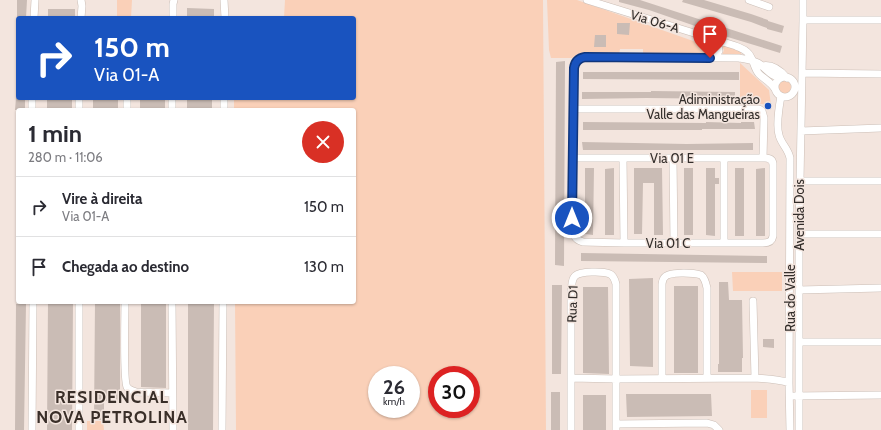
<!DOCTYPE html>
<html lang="pt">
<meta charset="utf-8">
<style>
body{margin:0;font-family:Cabin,sans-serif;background:#f2f2f3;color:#2b2b33;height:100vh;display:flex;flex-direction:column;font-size:15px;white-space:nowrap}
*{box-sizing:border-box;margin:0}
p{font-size:13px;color:#7c7c81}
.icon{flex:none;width:22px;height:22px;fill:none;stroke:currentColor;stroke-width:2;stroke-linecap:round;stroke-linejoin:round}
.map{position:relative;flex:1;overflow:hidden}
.side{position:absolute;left:16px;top:108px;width:340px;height:196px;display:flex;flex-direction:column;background:#fff;border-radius:4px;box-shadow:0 1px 3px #0004}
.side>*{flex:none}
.top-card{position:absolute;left:16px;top:16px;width:340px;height:84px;border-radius:4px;box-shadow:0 1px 3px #0004;background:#1953bf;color:#fff;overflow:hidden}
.speed{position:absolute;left:368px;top:366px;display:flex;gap:8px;font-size:20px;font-weight:700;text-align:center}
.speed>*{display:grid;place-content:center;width:52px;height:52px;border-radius:50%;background:#fff;box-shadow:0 1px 3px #0004;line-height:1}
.speed small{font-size:10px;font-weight:400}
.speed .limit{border:6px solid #d22;background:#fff;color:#111}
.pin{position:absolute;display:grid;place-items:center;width:34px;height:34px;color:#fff;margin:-41px -17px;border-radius:50% 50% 50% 0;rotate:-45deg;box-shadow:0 0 4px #0007}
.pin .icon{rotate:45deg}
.me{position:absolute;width:44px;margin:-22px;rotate:0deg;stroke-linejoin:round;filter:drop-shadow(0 0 3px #0008)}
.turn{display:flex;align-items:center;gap:14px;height:84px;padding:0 12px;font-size:18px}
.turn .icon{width:52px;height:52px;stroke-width:2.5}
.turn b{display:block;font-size:28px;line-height:34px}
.round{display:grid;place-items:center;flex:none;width:42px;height:42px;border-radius:21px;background:#f2f2f3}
.summary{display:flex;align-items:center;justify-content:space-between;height:68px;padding:0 12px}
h1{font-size:24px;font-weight:800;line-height:30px}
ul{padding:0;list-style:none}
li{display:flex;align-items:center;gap:12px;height:60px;padding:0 12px;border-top:1px solid #e1e1e2}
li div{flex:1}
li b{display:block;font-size:15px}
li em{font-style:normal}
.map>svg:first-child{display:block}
</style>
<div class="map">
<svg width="881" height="430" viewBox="0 0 881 430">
<rect width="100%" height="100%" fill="#f3e5de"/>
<path fill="#fad0b8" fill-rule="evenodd" d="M117,0H132L131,18L117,17Z
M285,0H543L546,430H236L235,302H354V110H234V98H354V18H284ZM377,375H411V409H377ZM437,375H471V409H437Z
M547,0H577L713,48L715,52L714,54L643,56V49H620L619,55L578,54L572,58H551L549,50Z
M722,44L742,51L741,54L739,55H722L724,50Z
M740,63L769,90L771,105L740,102Z
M777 87a7 7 0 1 1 14 0a7 7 0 1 1-14 0Z
M732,272H782V291H733Z
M751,390H767V418H751Z
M87,421H103L104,430H87Z"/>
<path fill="#cabcb5" d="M17,0H27L26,18H17Z
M619,0H640L782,46L780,53L698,28V27L649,10L619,2Z
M683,0H704L751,14L768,20V21L784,26L782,33L767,29V28L751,22L682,2Z
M187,8L214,9V18H187Z
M48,9H75V18H48Z
M617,23H630L629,35L617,34Z
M595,35H606V47H594Z
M565,61L564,266L555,265L556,62Z
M583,72H739V80L583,79Z
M651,91L735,92V99L647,98L582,99V92H651Z
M16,98H25V110H15Z
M47,98H72V110H47Z
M93,98H118V110H93Z
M140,98H165V110H140Z
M187,98H212V110H187Z
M583,122L706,123V122L741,123V122H754L755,129H702V130H583Z
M582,142L687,144L753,143V150H583Z
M585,168H594L593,235L585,234Z
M614,168V235H605V169Z
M634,168H662L663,235H654V183H643L642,234H634Z
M684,168H693V235H684Z
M706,168H715V178H719V184H715V236L706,235Z
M735,168H744V236H735Z
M765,168V236H756V169Z
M581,253L767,256V263L581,261Z
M653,278V367L630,366L629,279Z
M719,282H728L729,300H742L743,358H742V372H718V364H719Z
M552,285H562L561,374H552Z
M674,286H698V373H674Z
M583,287H608L609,374L583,373Z
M48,302H73L72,430H47Z
M95,302H120V401H104V420H94Z
M141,302H166V388L141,387Z
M188,302H214L213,430H188Z
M16,304H26L24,430H15Z
M763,339H774V348L763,347Z
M551,392H560V430H551Z
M626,394H711L712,416L627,417Z
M583,395H606V430H583Z"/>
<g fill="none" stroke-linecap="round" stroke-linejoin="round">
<defs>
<path id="minor" d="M81,0L82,6L81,18
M224,0L225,18
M587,0L736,46C740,48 744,49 747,52C754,58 753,67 759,74C764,79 771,82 775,89
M749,0L769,7
M34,18L35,0
M173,18V4L174,0
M803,20H881
M710,58L716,56L719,51L718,44L713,40
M762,66C772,64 781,71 787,78
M802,73L881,74
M775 87a10 10 0 1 1 20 0a10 10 0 1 1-20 0Z
M781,96C779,107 776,125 779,135C781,144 788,148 790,158L789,383
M127,98V110
M573,109H759L762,111L764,118L763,158
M32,110V98
M79,110V98
M172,110V98
M224,110V98
M801,131L881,128
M573,158H765C770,158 773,160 773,165V236C772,242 768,243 763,243H624L583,242C571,239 573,229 572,218L574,68C575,61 579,58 585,57L739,58C745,59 753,60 758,63C766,68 771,77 781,78
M623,158L624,243
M673,158L674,243
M800,181H881
M799,234H881
M724,243V158
M799,290L881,288
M753,301L755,378
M125,302C125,314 123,381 127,387C129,390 133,391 136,392L172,393
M172,302L173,430
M799,342H881
M571,378L617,379L755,378C766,379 778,379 789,383L790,430
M662,378V284C662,284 663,278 664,278C668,271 694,273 701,275C705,278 706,283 707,288V378
M794,396L881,395
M616,424L707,423L714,425L719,430
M32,430L33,302
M79,430V302
M222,430L223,302
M571,430V291C572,287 571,280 575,276C580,271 603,271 610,274C614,276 615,280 616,284V430
M799,430V234L803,20V0"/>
</defs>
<use href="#minor" stroke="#cbbeb6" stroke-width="8"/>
<use href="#minor" stroke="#fff" stroke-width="7"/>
</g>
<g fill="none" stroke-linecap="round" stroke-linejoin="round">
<defs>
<path id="route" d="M572,218L574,68C575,61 579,58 585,57L710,58"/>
</defs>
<use href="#route" stroke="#10367c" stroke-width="10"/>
<use href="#route" stroke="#1953bf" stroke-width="7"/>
</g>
<circle fill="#1953bf" stroke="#f3e5de" stroke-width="1.5" cx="768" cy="106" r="4"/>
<g text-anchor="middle" stroke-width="3" stroke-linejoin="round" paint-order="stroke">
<g font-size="13" fill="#332e2b" stroke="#f3e5de">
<text transform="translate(655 21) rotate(17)" y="5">Via 06-A</text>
<text x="672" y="163">Via 01 E</text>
<text transform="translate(799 215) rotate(-90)" y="5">Avenida Dois</text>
<text x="668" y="248">Via 01 C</text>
<text transform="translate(790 298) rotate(-90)" y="5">Rua do Valle</text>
<text transform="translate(572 304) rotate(-88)" y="5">Rua D1</text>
</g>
<g font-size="13" fill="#332e2b" stroke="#f3e5de" text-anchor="end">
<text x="760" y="104">Adiministração<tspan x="760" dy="15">Valle das Mangueiras</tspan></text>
</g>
<g font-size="17" font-weight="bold" letter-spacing="1" fill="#3a2f29" stroke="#f3e5de">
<text x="112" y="403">RESIDENCIAL<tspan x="112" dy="20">NOVA PETROLINA</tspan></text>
</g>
</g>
</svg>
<div class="speed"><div>26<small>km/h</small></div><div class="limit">30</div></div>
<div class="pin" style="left:710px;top:58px;background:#d93025"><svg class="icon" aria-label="arrive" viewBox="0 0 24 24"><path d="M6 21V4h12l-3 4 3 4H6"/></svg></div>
<svg class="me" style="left:572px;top:218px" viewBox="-20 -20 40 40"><circle r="17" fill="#1953bf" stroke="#fff" stroke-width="3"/><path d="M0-11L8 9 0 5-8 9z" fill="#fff"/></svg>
<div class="top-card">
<div class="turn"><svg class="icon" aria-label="right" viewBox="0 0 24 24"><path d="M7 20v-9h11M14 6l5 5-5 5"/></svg><div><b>150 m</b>Via 01-A</div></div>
</div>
<section class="side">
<div class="summary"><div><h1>1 min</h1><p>280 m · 11:06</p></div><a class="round" style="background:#d93025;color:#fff"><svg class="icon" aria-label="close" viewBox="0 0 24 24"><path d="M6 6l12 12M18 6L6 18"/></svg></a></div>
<ul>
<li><svg class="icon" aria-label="right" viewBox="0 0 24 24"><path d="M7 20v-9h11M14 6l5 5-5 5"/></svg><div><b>Vire à direita</b><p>Via 01-A</p></div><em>150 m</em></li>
<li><svg class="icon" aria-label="arrive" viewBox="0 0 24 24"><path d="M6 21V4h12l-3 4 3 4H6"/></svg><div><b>Chegada ao destino</b></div><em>130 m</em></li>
</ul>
</section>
</div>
